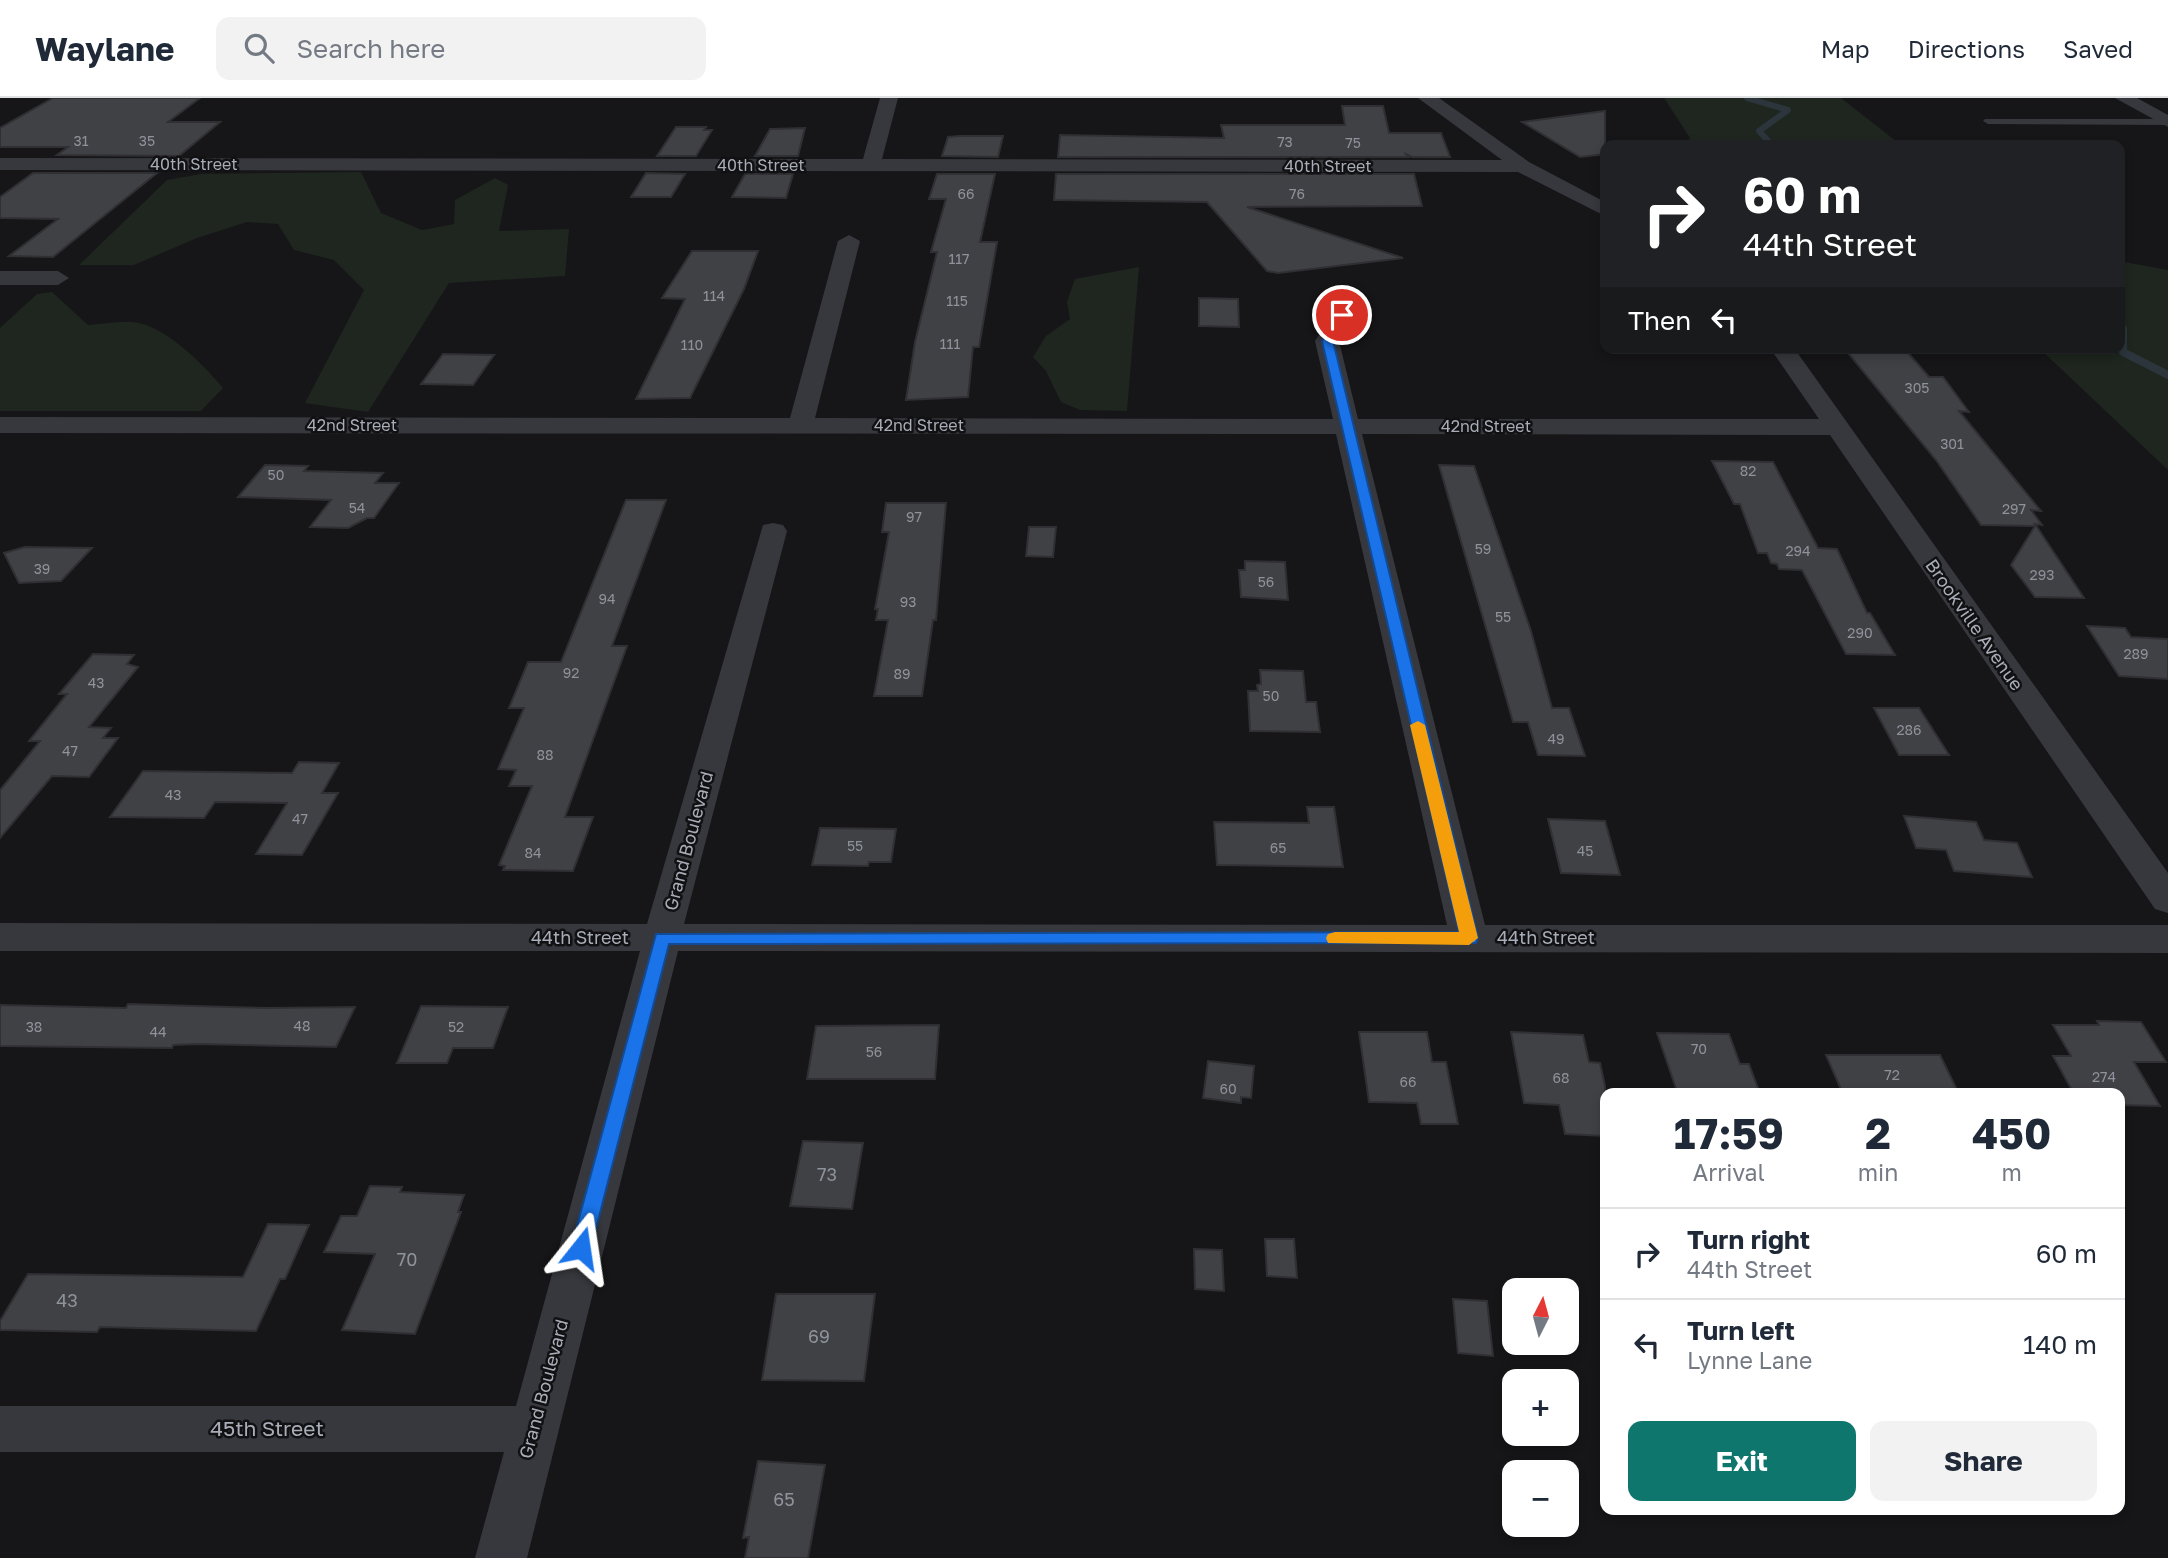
<!DOCTYPE html>
<meta charset="utf-8">
<style>
body{margin:0;font-family:"Golos Text",sans-serif;background:#f2f2f3;color:#1f2937;height:100vh;display:flex;flex-direction:column;font-size:26px;white-space:nowrap}
*{box-sizing:border-box;margin:0}
p{font-size:23px;color:#747a83}
.icon{flex:none;width:38px;height:38px;fill:none;stroke:currentColor;stroke-width:2;stroke-linecap:round;stroke-linejoin:round}
.map{position:relative;flex:1;overflow:hidden}
.side{position:absolute;left:1600px;top:990px;width:525px;height:427px;display:flex;flex-direction:column;background:#fff;border-radius:14px;box-shadow:0 4px 10px #0003}
.side>*{flex:none}
.top-card{position:absolute;left:1600px;top:42px;width:525px;height:214px;border-radius:14px;box-shadow:0 4px 10px #0003;background:#202124;color:#fff;overflow:hidden}
.needle{width:46px;rotate:6deg}
.controls{position:absolute;left:1502px;top:1180px;display:grid;gap:14px}
.controls a{display:grid;place-items:center;width:77px;height:77px;border-radius:14px;background:#fff;box-shadow:0 4px 10px #0003;font-size:35px}
.pin{position:absolute;display:grid;place-items:center;width:60px;height:60px;color:#fff;margin:-30px;border:4px solid #fff;border-radius:50%;box-shadow:0 2px 7px #0007}
.me{position:absolute;width:77px;margin:-38px;rotate:15deg;stroke-linejoin:round;filter:drop-shadow(0 0 5px #0008)}
.turn{display:flex;align-items:center;gap:24px;height:147px;padding:0 28px;font-size:32px}
.turn .icon{width:91px;height:91px;stroke-width:2.5}
.turn b{display:block;font-size:49px;line-height:60px}
.then{display:flex;align-items:center;height:66px;padding:0 28px;background:#0003;gap:14px;font-size:26px}
.eta{display:flex;justify-content:space-evenly;align-items:center;height:119px;text-align:center}
.eta b{font-size:42px;font-weight:700;line-height:49px}
.button{display:flex;gap:14px;margin-top:auto;padding:14px 28px}
.button a{flex:1;height:80px;border-radius:14px;background:#0f766e;color:#fff;font-size:28px;font-weight:700;line-height:80px;text-align:center}
.button a+a{background:#f2f2f3;color:#1f2937}
ul{padding:0;list-style:none}
li{display:flex;align-items:center;gap:21px;height:91px;padding:0 28px;border-top:2px solid #e0e1e3}
li div{flex:1}
li b{display:block;font-size:26px}
li em{font-style:normal}
header{display:flex;align-items:center;gap:42px;box-sizing:border-box;height:98px;padding:0 35px;background:#fff;border-bottom:2px solid #e0e1e3}
header strong{font-size:33px}
nav{display:flex;gap:38px;margin-inline-start:auto;font-size:24px}
.search{width:490px;height:63px;background:#f2f2f3;display:flex;align-items:center;gap:18px;box-sizing:border-box;padding:0 24px;border-radius:14px;color:#747a83;font-size:26px}
.map>svg:first-child{display:block}
</style>
<header>
<strong>Waylane</strong>
<div class="search"><svg class="icon" aria-label="search" viewBox="0 0 24 24"><circle cx="10" cy="10" r="6"/><path d="M15 15l6 6"/></svg>Search here</div>
<nav><a>Map</a><a>Directions</a><a>Saved</a></nav>
</header>
<div class="map">
<svg width="2168" height="1460" viewBox="0 0 2168 1460">
<rect width="100%" height="100%" fill="#161618"/>
<path fill="#1e261f" d="M1664,0H1841L1901,47H1684L1690,40Z
M361,74L381,115L422,132L454,126L455,102L495,80L508,87L499,133L569,131L565,178L449,185L368,314L305,305L364,192L334,162L294,152L278,126L247,124L197,140L134,167H79L167,82L201,76Z
M2119,163L2168,172V372L2039,250H2119Z
M1139,169L1127,313L1080,312L1061,304L1046,273L1033,259L1046,238L1070,221L1067,204L1075,181Z
M52,194L88,227C103,226 118,223 132,224C164,226 204,267 223,290L201,313H0V230L37,196Z"/>
<g fill="none" stroke-linecap="round" stroke-linejoin="round">
<path stroke="#2c353c" stroke-width="6" d="M1747,0L1788,12L1759,33L1772,47
M2119,221L2124,233"/>
<path stroke="#2c353c" stroke-width="8" d="M2123,231V254L2168,277"/>
</g>
<path fill="#404145" stroke="#303034" stroke-width="2" d="M53,0H200L168,24H220L179,58L57,57L68,49H0V30Z
M1342,8H1383L1389,35H1441L1450,59H1412L1406,56L1408,59H1058L1060,37L1224,40L1221,27H1345Z
M1605,13V56L1580,59L1522,24Z
M676,29H706L704,32H712L696,58H657Z
M805,30L798,58H755L770,31Z
M959,38H1003L998,59L942,58L948,39Z
M33,75H157L53,159L9,158L58,121L0,120V99Z
M646,75L685,76L671,99H631Z
M745,76H793L786,100L732,99Z
M937,76H995L980,144H997L979,249H973L968,299L906,302L915,244L937,154H931L946,101H929Z
M1056,76H1414L1422,108L1247,109L1403,160L1278,175L1267,173L1207,104L1054,102Z
M692,153H758L744,191L690,300L636,301L685,201L662,200Z
M1199,200L1238,201L1239,229L1199,228Z
M1844,250H1904L1929,279H1943L1969,314L1959,313L2041,413L2031,412L2042,427L2035,426L2084,500L2035,499L2011,467L2035,428L1981,427L1936,362Z
M443,256L494,257L473,287L421,286Z
M1712,363L1773,364L1818,450L1837,451L1867,515H1870L1895,557L1846,556L1802,472L1779,471L1777,466L1771,465L1767,455H1758L1740,406H1734Z
M265,367L308,368L304,373L383,375L375,385H399L374,420H367L348,430L310,429L331,402L238,399Z
M1439,367L1474,368L1531,533L1552,610H1569L1585,658L1538,657L1528,624H1513Z
M626,402H666L612,548H627L565,719H593L573,773L503,772L505,768L499,767L532,688H509L516,672L498,671L524,610H509L528,564H561Z
M886,405H946L936,522H933L922,598H874L888,522H876L878,511H875L889,434H882Z
M1029,429H1056L1053,459L1026,458Z
M25,449L92,450L61,483L19,485L4,455Z
M1245,463L1285,464L1288,502L1241,499L1239,472H1245Z
M2087,528L2125,530L2131,539L2168,541V581L2119,578Z
M93,556L134,557L127,566L138,569L89,629L111,630L103,640H118L89,679L52,678L0,740V692L40,643H29L67,596H59Z
M1260,572L1303,573L1306,604H1316L1320,634L1250,633L1248,593H1258L1257,587L1261,586Z
M1874,610H1919L1949,657H1899Z
M299,664L339,665L322,695H338L302,757L256,756L287,705L215,704L204,720L110,719L143,673L292,675Z
M1307,709H1334L1343,769L1217,767L1214,724L1309,725Z
M1904,718L1976,724L1984,742L2017,745L2032,779L1954,773L1946,752L1916,750Z
M1548,721L1605,723L1620,777L1561,775Z
M820,730L896,731L891,764H869L868,768L812,767Z
M128,906L267,910L355,909L336,949L197,946L173,947L172,950L0,948V907L126,910Z
M421,908L508,909L493,950H453L447,965H397Z
M2097,923L2141,924L2166,964H2134L2160,1008L2119,1007V996L2073,994L2053,958H2071L2053,927H2099Z
M939,927L935,981H807L816,928Z
M1359,934H1427L1432,964H1446L1458,1026H1421L1417,1005L1369,1004Z
M1511,934L1583,937L1589,964L1600,965L1605,988V1038L1565,1036L1559,1007L1524,1005Z
M1657,935L1729,936L1740,966H1749L1760,996H1678Z
M1826,957H1940L1959,996H1843Z
M1208,963L1254,968L1251,1000L1241,999V1005L1203,1000Z
M803,1043L863,1045L852,1111L790,1108Z
M370,1088L402,1089L400,1094L464,1097L458,1114H461L415,1236L342,1232L375,1156L324,1154L341,1118H357Z
M268,1126L309,1127L285,1181H280L256,1233L100,1229L97,1234L0,1232V1223L28,1176L243,1179Z
M1265,1141H1294L1297,1180L1267,1178Z
M1194,1151L1222,1152L1224,1193L1195,1191Z
M776,1196H875L864,1283L762,1282Z
M1453,1201L1487,1203L1493,1258L1458,1255Z
M758,1363L825,1367L808,1460H745L749,1439L743,1440Z"/>
<g fill="none" stroke-linecap="round" stroke-linejoin="round">
<path fill="#37383d" fill-rule="evenodd" d="M1985,21H2168V27L1988,26L1983,23Z"/>
<path fill="#37383d" fill-rule="evenodd" d="M880,0H898L882,61L1502,62L1418,0H1439L1529,64L1605,104V118L1518,74L0,72V60L863,61Z
M2115,0H2137L2168,17V29Z
M849,137L860,143L815,320L1333,321L1315,243L1334,212L1342,210L1353,217L1339,243L1358,321H1819L1770,250H1794L2168,775V815L2155,811L1830,337L1362,336L1485,827H2168V855L678,853L527,1460H475L504,1354H0V1308H516L640,853H0V825L647,826L763,427L773,425L783,427L787,433L684,826L1447,827L1336,336L0,335V319L790,320L838,143Z
M0,173H58L69,180L58,187H0Z"/>
</g>
<path fill="#1a73e8" stroke="#114b97" stroke-width="2" d="M1342,214L1347,217L1333,243L1478,840L1476,845L669,846L591,1150L588,1156L581,1159L574,1156L571,1150L656,836L1459,834L1322,243L1337,217Z"/>
<path fill="#f59e0b" d="M1418,623L1425,627L1478,840L1469,847L1328,845L1326,840L1328,836L1335,834H1459L1410,627Z"/>
<g text-anchor="middle" stroke-width="5" stroke-linejoin="round" paint-order="stroke">
<g font-size="14" fill="#8e929b">
<text x="81" y="48">31</text>
<text x="147" y="48">35</text>
<text x="1285" y="49">73</text>
<text x="1353" y="50">75</text>
<text x="966" y="101">66</text>
<text x="1297" y="101">76</text>
<text x="959" y="166">117</text>
<text x="714" y="203">114</text>
<text x="957" y="208">115</text>
<text x="950" y="251">111</text>
<text x="692" y="252">110</text>
<text x="1917" y="295">305</text>
<text x="1952" y="351">301</text>
<text x="1748" y="378">82</text>
<text x="276" y="382">50</text>
<text x="357" y="415">54</text>
<text x="2014" y="416">297</text>
<text x="914" y="424">97</text>
<text x="1483" y="456">59</text>
<text x="1798" y="458">294</text>
<text x="42" y="476">39</text>
<text x="2042" y="482">293</text>
<text x="1266" y="489">56</text>
<text x="607" y="506">94</text>
<text x="908" y="509">93</text>
<text x="1503" y="524">55</text>
<text x="1860" y="540">290</text>
<text x="2136" y="561">289</text>
<text x="571" y="580">92</text>
<text x="902" y="581">89</text>
<text x="96" y="590">43</text>
<text x="1271" y="603">50</text>
<text x="1909" y="637">286</text>
<text x="1556" y="646">49</text>
<text x="70" y="658">47</text>
<text x="545" y="662">88</text>
<text x="173" y="702">43</text>
<text x="300" y="726">47</text>
<text x="855" y="753">55</text>
<text x="1278" y="755">65</text>
<text x="1585" y="758">45</text>
<text x="533" y="760">84</text>
<text x="302" y="933">48</text>
<text x="34" y="934">38</text>
<text x="456" y="934">52</text>
<text x="158" y="939">44</text>
<text x="1699" y="956">70</text>
<text x="874" y="959">56</text>
<text x="1892" y="982">72</text>
<text x="2104" y="984">274</text>
<text x="1561" y="985">68</text>
<text x="1408" y="989">66</text>
<text x="1228" y="996">60</text>
</g>
<g font-size="16" fill="#a8adb8" stroke="#111113">
<text x="194" y="72">40th Street</text>
<text x="761" y="73">40th Street</text>
<text x="1328" y="74">40th Street</text>
<text x="352" y="333">42nd Street</text>
<text x="919" y="333">42nd Street</text>
<text x="1486" y="334">42nd Street</text>
</g>
<g font-size="18" fill="#a8adb8" stroke="#111113">
<text transform="translate(1974 527) rotate(55)" y="6">Brookville Avenue</text>
<text transform="translate(689 743) rotate(-75)" y="6">Grand Boulevard</text>
<text x="580" y="846">44th Street</text>
<text x="1546" y="846">44th Street</text>
<text transform="translate(544 1291) rotate(-75)" y="6">Grand Boulevard</text>
</g>
<g font-size="18" fill="#8e929b">
<text x="827" y="1083">73</text>
<text x="407" y="1168">70</text>
<text x="67" y="1209">43</text>
<text x="819" y="1245">69</text>
<text x="784" y="1408">65</text>
</g>
<g font-size="21" fill="#a8adb8" stroke="#111113">
<text x="267" y="1338">45th Street</text>
</g>
</g>
</svg>
<div class="controls">
<a><svg class="needle" viewBox="-14 -14 28 28"><path d="M0-13l5 13h-10z" fill="#e53935"/><path d="M0 13l5-13h-10z" fill="#747a83"/></svg></a>
<a>+</a>
<a>−</a>
</div>
<div class="pin" style="left:1342px;top:217px;background:#d93025"><svg class="icon" aria-label="arrive" viewBox="0 0 24 24"><path d="M6 21V4h12l-3 4 3 4H6"/></svg></div>
<svg class="me" style="left:581px;top:1150px" viewBox="-20 -20 40 40"><path d="M0-17L14 15 0 8-14 15z" fill="#1a73e8" stroke="#fff" stroke-width="4"/></svg>
<div class="top-card">
<div class="turn"><svg class="icon" aria-label="right" viewBox="0 0 24 24"><path d="M7 20v-9h11M14 6l5 5-5 5"/></svg><div><b>60 m</b>44th Street</div></div>
<div class="then">Then<svg class="icon" aria-label="left" viewBox="0 0 24 24"><path d="M17 20v-9H6M10 6l-5 5 5 5"/></svg></div>
</div>
<section class="side">
<div class="eta">
<div><b>17:59</b><p>Arrival</p></div>
<div><b>2</b><p>min</p></div>
<div><b>450</b><p>m</p></div>
</div>
<ul>
<li><svg class="icon" aria-label="right" viewBox="0 0 24 24"><path d="M7 20v-9h11M14 6l5 5-5 5"/></svg><div><b>Turn right</b><p>44th Street</p></div><em>60 m</em></li>
<li><svg class="icon" aria-label="left" viewBox="0 0 24 24"><path d="M17 20v-9H6M10 6l-5 5 5 5"/></svg><div><b>Turn left</b><p>Lynne Lane</p></div><em>140 m</em></li>
</ul>
<div class="button"><a>Exit</a><a>Share</a></div>
</section>
</div>
